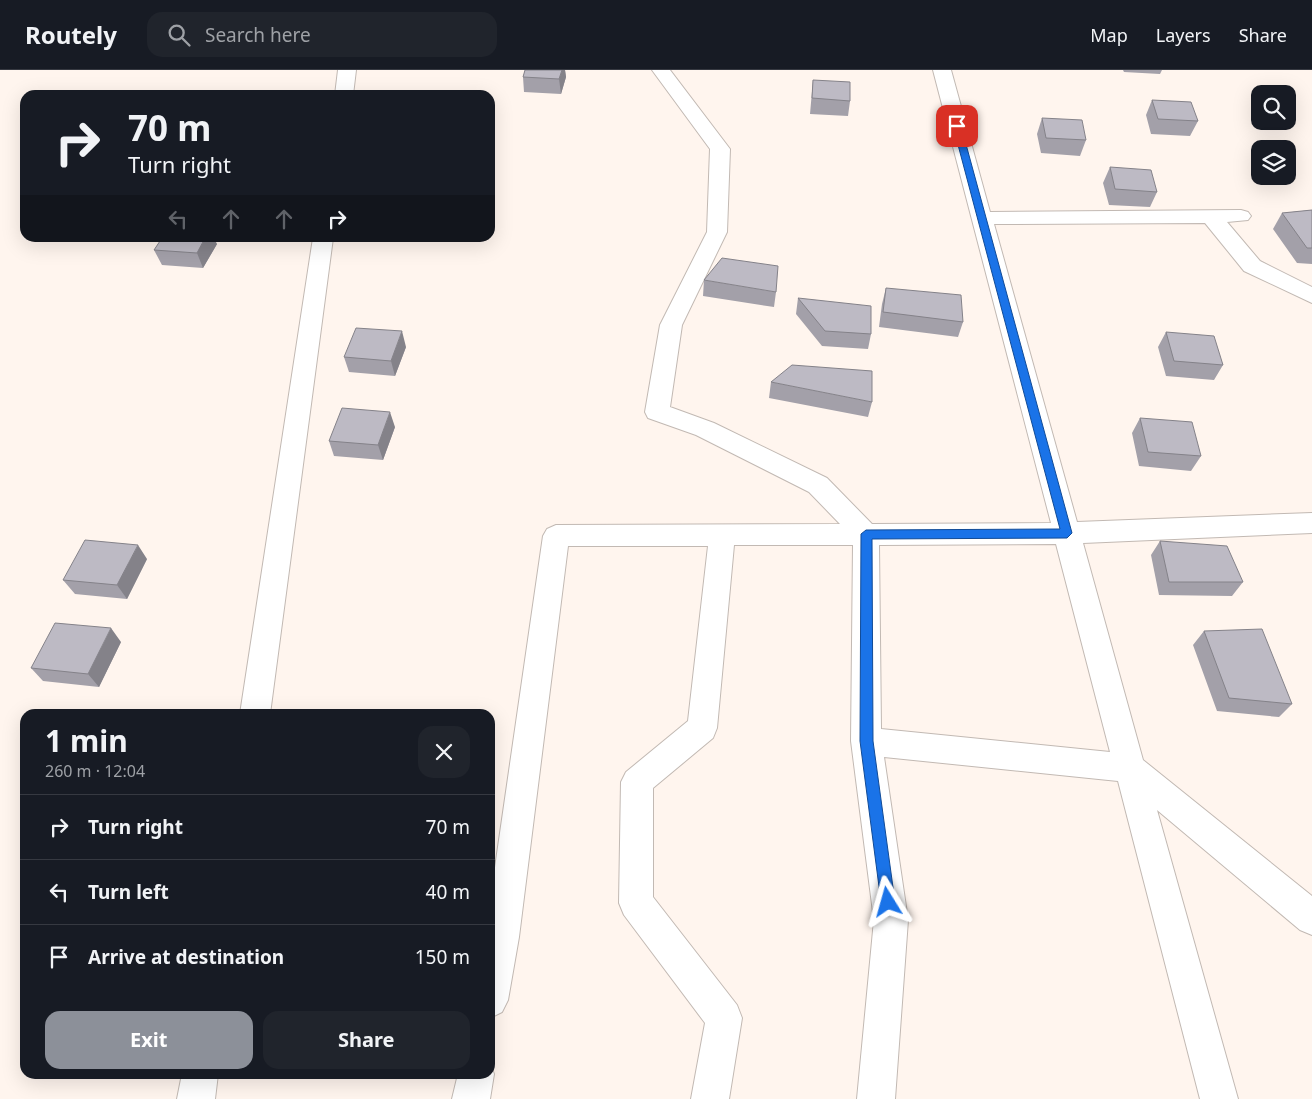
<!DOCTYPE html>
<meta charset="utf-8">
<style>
body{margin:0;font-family:"Noto Sans",sans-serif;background:#20242c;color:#f1f3f6;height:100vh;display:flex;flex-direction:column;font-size:19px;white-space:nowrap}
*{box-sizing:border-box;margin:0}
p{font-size:16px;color:#9ea1a6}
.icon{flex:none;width:28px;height:28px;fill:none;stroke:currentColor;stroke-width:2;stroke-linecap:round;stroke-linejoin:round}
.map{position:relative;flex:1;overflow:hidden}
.drawer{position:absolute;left:20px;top:639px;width:475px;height:370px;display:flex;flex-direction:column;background:#171b24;border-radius:15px;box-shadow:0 5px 20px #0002}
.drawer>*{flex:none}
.banner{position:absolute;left:20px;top:20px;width:475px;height:152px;border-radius:15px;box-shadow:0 5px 20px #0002;background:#171b24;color:#f1f3f6;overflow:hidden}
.controls{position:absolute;left:1251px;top:15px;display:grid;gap:10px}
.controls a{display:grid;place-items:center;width:45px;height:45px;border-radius:10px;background:#171b24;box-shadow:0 5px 20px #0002;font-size:25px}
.pin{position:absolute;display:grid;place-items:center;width:42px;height:42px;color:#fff;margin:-21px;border-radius:10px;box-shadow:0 2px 8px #0006}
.me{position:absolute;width:55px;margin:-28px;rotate:352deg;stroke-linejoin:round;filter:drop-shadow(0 0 4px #0008)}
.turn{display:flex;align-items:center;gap:18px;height:105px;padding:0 25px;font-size:22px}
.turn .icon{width:65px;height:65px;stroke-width:2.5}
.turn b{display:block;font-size:35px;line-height:42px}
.lanes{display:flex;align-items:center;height:48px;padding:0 25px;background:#0003;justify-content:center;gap:25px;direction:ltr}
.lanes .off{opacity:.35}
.round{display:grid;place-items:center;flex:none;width:52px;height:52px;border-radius:15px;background:#20242c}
.headline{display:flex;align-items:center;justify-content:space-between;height:85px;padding:0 25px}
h1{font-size:30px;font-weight:700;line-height:38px}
.cta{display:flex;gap:10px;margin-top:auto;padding:10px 25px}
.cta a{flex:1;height:58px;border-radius:15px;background:#8c9099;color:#fff;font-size:20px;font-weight:700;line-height:58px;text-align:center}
.cta a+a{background:#20242c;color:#f1f3f6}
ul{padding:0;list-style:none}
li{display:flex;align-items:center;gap:15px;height:65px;padding:0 25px;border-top:1px solid #363941}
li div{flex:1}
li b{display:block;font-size:19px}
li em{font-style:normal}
header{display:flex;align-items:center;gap:30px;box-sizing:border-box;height:70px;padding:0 25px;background:#171b24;border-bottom:1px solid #363941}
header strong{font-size:24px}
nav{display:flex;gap:28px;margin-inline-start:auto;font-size:18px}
.search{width:350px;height:45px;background:#20242c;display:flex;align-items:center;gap:12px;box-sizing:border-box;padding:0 18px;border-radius:15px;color:#9ea1a6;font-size:19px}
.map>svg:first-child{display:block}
</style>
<header>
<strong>Routely</strong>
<div class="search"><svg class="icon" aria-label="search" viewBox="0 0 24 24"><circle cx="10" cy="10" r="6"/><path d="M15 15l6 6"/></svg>Search here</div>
<nav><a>Map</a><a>Layers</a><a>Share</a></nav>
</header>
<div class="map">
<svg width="1312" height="1029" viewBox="0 0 1312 1029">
<rect width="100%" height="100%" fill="#fff5ee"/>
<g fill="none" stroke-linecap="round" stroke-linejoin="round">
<defs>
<path id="minor" d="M338,0H356L353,25H335Z
M652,0H670L730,79L727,162L682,255L670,337L714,353L827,408L872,454L1051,453L933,0H951L990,142L1241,140L1248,142L1251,146L1248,150L1227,152L1260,191L1312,217V233L1244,201L1205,153L994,154L1077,452L1312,443V463L1083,473L1143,690L1312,826V865L1300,860L1157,740L1238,1029H1200L1118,711L884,687L908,850L895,1029H857L874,850L851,671L853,475H734L717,658L713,668L653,718V827L737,935L742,948L729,1029H691L705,953L624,845L619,833L621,712L626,702L688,651L708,476H568L519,867L508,930L502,942L490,948V832L543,466L547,459L556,455L840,454L809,422L696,365L648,348L645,342L660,255L707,162L710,79ZM1056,474L1110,682L881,659L879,475Z
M313,168H333L270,644H240Z
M490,993L494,1004L490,1029H452L458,1004H490Z
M182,1004H218L215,1029H177Z"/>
</defs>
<use href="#minor" stroke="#c2b9b3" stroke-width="2"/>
<use href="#minor" fill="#fff" fill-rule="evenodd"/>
</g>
<path fill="#a3a0a9" d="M525,0H565L566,7L561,24L524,22L523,7Z
M1123,0H1162L1160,4L1124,2Z
M813,10L850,31L848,46L810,44Z
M1152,30L1198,51L1190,66L1151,64L1146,45Z
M1042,48L1086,70L1080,86L1041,83L1037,64Z
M1110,97L1157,122L1150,137L1109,135L1103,113Z
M1312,140V194L1297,193L1273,159L1282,143Z
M217,174L203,198L162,195L154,180Z
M704,210L776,222L774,237L703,226Z
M886,218L963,252L958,267L879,257L882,234Z
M798,228L871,264L868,279L822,276L796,244Z
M1166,262L1223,295L1214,310L1166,306L1158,277Z
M406,277L395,306L349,302L344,287Z
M771,312L872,332L868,347L769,328Z
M1140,348L1201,386L1191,401L1139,396L1132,363Z
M395,357L383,390L334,386L329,371Z
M1160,471L1243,512L1232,526L1159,525L1151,485Z
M147,489L127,529L75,524L63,510Z
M1204,561L1292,634L1279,647L1217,641L1193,575Z
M121,572L99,617L43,611L31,598Z"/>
<path fill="#848289" d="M562,0H565L566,7L561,24L559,9Z
M205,168H214L217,174L203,198L197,183Z
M402,261L406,277L395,306L391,291Z
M390,342L395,357L383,390L378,375Z
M138,475L147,489L127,529L117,515Z
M111,558L121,572L99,617L88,604Z"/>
<path fill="#bdbac4" stroke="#848289" d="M525,0H562L559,9L523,7Z
M813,10L850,12V31L812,28Z
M1152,30L1191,32L1198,51L1158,49Z
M1042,48L1082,50L1086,70L1046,68Z
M1110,97L1151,100L1157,122L1115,119Z
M1312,140V178H1307L1282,143Z
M162,168H205L197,183L154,180Z
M722,188L778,196L776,222L704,210Z
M886,218L961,225L963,252L883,242Z
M798,228L871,236V264L825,261Z
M356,258L402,261L391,291L344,287Z
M1166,262L1214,266L1223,295L1174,291Z
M792,295L872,301V332L771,312Z
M342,338L390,342L378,375L329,371Z
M1140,348L1192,352L1201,386L1148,382Z
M85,470L138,475L117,515L63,510Z
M1160,471L1227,476L1243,512H1169Z
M55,553L111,558L88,604L31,598Z
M1262,559L1292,634L1229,628L1204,561Z"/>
<path fill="#1a73e8" stroke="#114b97" d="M957,53L961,56L1072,463L1067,468L872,469L873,671L895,832L893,837L888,839L883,837L881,832L860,671L861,464L866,460L1060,459L953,56Z"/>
</svg>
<div class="controls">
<a><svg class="icon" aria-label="search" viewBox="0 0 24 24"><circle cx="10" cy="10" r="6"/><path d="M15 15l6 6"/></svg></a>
<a><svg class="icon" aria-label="layers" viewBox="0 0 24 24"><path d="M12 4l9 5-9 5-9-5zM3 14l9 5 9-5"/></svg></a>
</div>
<div class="pin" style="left:957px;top:56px;background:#d93025"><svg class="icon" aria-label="arrive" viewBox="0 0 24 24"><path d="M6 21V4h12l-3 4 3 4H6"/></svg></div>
<svg class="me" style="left:888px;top:832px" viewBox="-20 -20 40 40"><path d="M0-17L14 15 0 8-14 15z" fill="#1a73e8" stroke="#fff" stroke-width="4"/></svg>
<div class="banner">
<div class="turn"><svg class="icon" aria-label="right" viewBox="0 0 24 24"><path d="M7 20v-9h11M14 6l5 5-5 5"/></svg><div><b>70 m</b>Turn right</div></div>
<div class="lanes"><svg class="icon off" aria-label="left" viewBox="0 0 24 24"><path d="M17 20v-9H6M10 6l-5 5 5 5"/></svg><svg class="icon off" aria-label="ahead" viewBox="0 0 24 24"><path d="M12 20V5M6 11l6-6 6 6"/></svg><svg class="icon off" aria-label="ahead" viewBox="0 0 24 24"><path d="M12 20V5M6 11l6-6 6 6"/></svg><svg class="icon" aria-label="right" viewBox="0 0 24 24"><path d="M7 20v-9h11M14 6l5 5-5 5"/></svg></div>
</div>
<section class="drawer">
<div class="headline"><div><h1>1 min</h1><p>260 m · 12:04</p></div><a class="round"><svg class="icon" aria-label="close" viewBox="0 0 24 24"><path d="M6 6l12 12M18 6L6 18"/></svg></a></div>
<ul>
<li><svg class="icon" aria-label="right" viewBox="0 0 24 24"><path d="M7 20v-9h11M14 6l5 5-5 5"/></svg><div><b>Turn right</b></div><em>70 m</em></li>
<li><svg class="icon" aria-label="left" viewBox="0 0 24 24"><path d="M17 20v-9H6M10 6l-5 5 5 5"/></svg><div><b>Turn left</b></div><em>40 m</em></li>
<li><svg class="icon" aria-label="arrive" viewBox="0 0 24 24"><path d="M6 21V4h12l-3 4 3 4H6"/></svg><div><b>Arrive at destination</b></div><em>150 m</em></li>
</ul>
<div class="cta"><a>Exit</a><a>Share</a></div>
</section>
</div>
